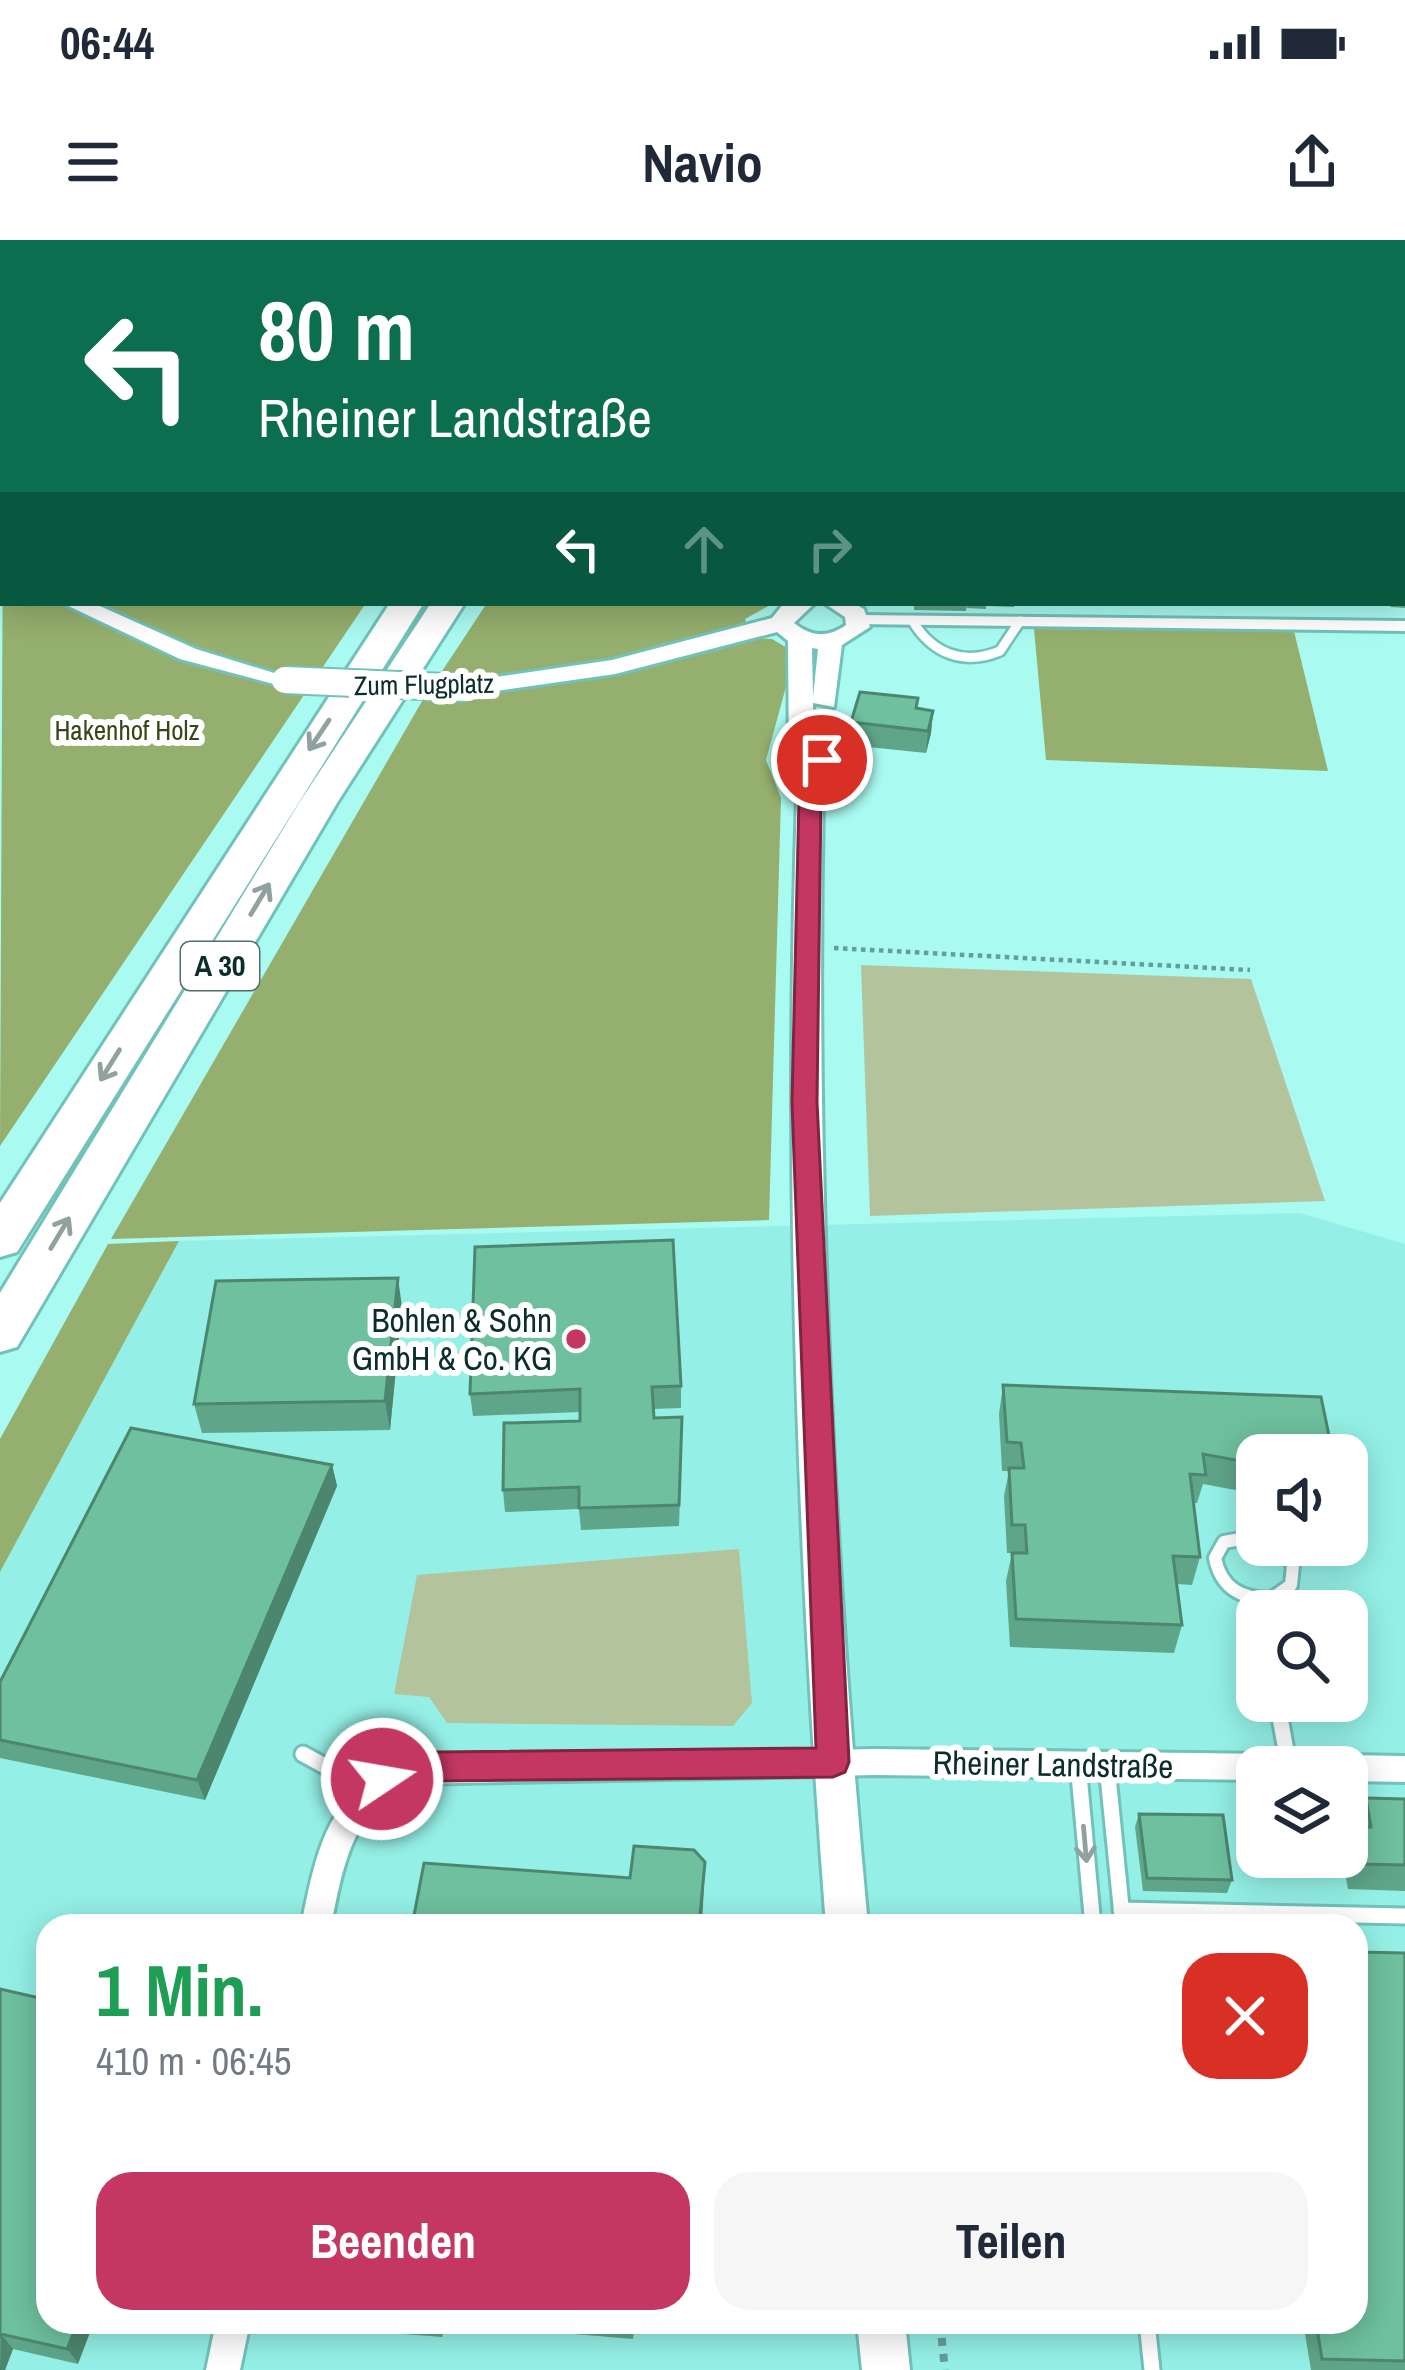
<!DOCTYPE html>
<html lang="de">
<meta charset="utf-8">
<style>
body{margin:0;font-family:"Archivo Narrow",sans-serif;background:#f6f6f7;color:#1f2937;height:100vh;display:flex;flex-direction:column;font-size:45px;white-space:nowrap}
*{box-sizing:border-box;margin:0}
p{font-size:39px;color:#747a83}
.icon{flex:none;width:66px;height:66px;fill:none;stroke:currentColor;stroke-width:2;stroke-linecap:round;stroke-linejoin:round}
.map{position:relative;flex:1;overflow:hidden}
.panel{position:absolute;left:36px;top:1674px;width:1332px;height:420px;display:flex;flex-direction:column;background:#fff;border-radius:36px;box-shadow:0 6px 30px #0003}
.panel>*{flex:none}
.top-card{position:absolute;left:0px;top:0px;width:1407px;height:366px;box-shadow:0 6px 30px #0003;background:#0b6e4f;color:#fff;overflow:hidden}
.controls{position:absolute;left:1236px;top:1194px;display:grid;gap:24px}
.controls a{display:grid;place-items:center;width:132px;height:132px;border-radius:24px;background:#fff;box-shadow:0 6px 30px #0003;font-size:60px}
.pin{position:absolute;display:grid;place-items:center;width:102px;height:102px;color:#fff;margin:-51px;border:6px solid #fff;border-radius:50%;box-shadow:0 3px 12px #0007}
.me{position:absolute;width:132px;margin:-66px;rotate:78deg;stroke-linejoin:round;filter:drop-shadow(0 0 9px #0008)}
.turn{display:flex;align-items:center;gap:42px;height:252px;padding:0 60px;font-size:54px}
.turn .icon{width:156px;height:156px;stroke-width:2.5}
.turn b{display:block;font-size:84px;line-height:102px}
.lanes{display:flex;align-items:center;height:114px;padding:0 60px;background:#0003;justify-content:center;gap:60px;direction:ltr}
.lanes .off{opacity:.35}
.round{display:grid;place-items:center;flex:none;width:126px;height:126px;border-radius:36px;background:#f6f6f7}
.overview{display:flex;align-items:center;justify-content:space-between;height:204px;padding:0 60px}
h1{font-size:72px;font-weight:700;line-height:90px;color:#1e9e55}
.action{display:flex;gap:24px;margin-top:auto;padding:24px 60px}
.action a{flex:1;height:138px;border-radius:36px;background:#c53763;color:#fff;font-size:48px;font-weight:700;line-height:138px;text-align:center}
.action a+a{background:#f6f6f7;color:#1f2937}
.status{display:flex;justify-content:space-between;align-items:center;height:84px;padding:0 60px;background:#fff;direction:ltr}
.status svg{height:33px;fill:currentColor}
header{display:flex;justify-content:space-between;align-items:center;height:156px;padding:0 60px;background:#fff;font-size:54px;font-weight:700}
.map>svg:first-child{display:block}
</style>
<div class="status"><b>06:44</b><svg viewBox="0 0 49 12"><path d="M0 12V9h3v3zM5 12V6h3v6zM10 12V3h3v9zM15 12V0h3v12zM26 1h20v11H26zM47 4h2v5h-2z"/></svg></div>
<header><svg class="icon" aria-label="menu" viewBox="0 0 24 24"><path d="M4 6h16M4 12h16M4 18h16"/></svg>Navio<svg class="icon" aria-label="share" viewBox="0 0 24 24"><path d="M12 15V3M7 8l5-5 5 5M5 13v7h14v-7"/></svg></header>
<div class="map">
<svg width="1405" height="2130" viewBox="0 0 1405 2130">
<rect width="100%" height="100%" fill="#a9faf1"/>
<path fill="#94f0e6" fill-rule="evenodd" d="M1300,973L1405,1004V2130H0V1332L179,1001ZM1257,1215H1347V1305H1257ZM1257,1371H1347V1461H1257ZM1257,1527H1347V1617H1257ZM48,1686H1356V2082H48Z"/>
<path fill="#b3c49d" d="M861,725L1251,739L1325,961L870,976Z
M739,1309L752,1463L733,1486L447,1483L429,1457L394,1454L417,1335Z"/>
<path fill="#95af6e" d="M3,268V363H366L0,906Z
M487,363H774L745,379L751,398L772,399L789,409L787,443L766,520L781,558L769,980L111,999L421,463Z
M1034,389L1294,391L1328,531L1046,520Z
M179,1001L0,1332V1199L108,1004Z"/>
<g fill="none" stroke-linecap="round" stroke-linejoin="round">
<defs>
<path id="service-far2" d="M912,380C932,414 964,426 1000,411L1020,381"/>
<path id="service-far1" d="M1257,1296L1224,1302L1215,1318C1221,1348 1241,1359 1271,1359L1291,1345L1293,1325L1277,1305"/>
<path id="service" d="M1277,1461L1289,1527
M303,1514L369,1550
M1078,1524L1093,1686
M1107,1526L1123,1686
M1121,1670L1405,1676
M1147,2082L1152,2130"/>
<path id="minor" d="M1004,0H1018V3H1004Z
M1404,153H1405V161H1404Z
M1404,215H1405V225H1404Z
M859,375L1405,381V391L853,384L850,380Z
M875,1509L1273,1514L1283,1518L1287,1527H1257V1540L875,1535L411,1544C351,1570 343,1628 331,1686H301C317,1608 327,1549 409,1518Z
M1347,1515L1405,1516V1542L1347,1541V1527H1333L1337,1519Z
M216,2082H250L240,2130H206Z"/>
<path id="tertiary" d="M845,0H863V3H845Z
M0,312L3,313V327L0,326Z
M62,363H93L196,409L297,440L285,447L180,419Z
M784,363H815L794,383C811,397 828,398 846,385L845,377L824,363H853L864,369L870,387L842,405L834,467L813,463L815,521L823,558C815,935 833,1310 868,1686H826C797,1310 784,935 797,558L789,521L788,401L777,392L615,434L468,455L456,448L468,441L612,420L772,378ZM812,408L818,409L813,457Z
M857,2082H905L910,2130H862Z"/>
<path id="motorway" d="M390,363H424L17,1012L0,1017V963Z
M431,363H465L337,563L17,1107L0,1112V1053L299,563Z"/>
</defs>
<use href="#service-far2" stroke="#72c2b9" stroke-width="14"/>
<use href="#service-far1" stroke="#72c2b9" stroke-width="18"/>
<use href="#service" stroke="#72c2b9" stroke-width="21"/>
<use href="#minor" stroke="#72c2b9" stroke-width="6"/>
<use href="#tertiary" stroke="#72c2b9" stroke-width="6"/>
<use href="#motorway" stroke="#72c2b9" stroke-width="6"/>
<path stroke="#639f99" stroke-width="3" stroke-dasharray="3 3" stroke-linecap="butt" d="M630,3L634,0"/>
<path stroke="#639f99" stroke-width="4.5" stroke-dasharray="4.5 4.5" stroke-linecap="butt" d="M832,522L842,476
M834,708L1250,730"/>
<path stroke="#639f99" stroke-width="8" stroke-dasharray="8 8" stroke-linecap="butt" d="M940,2082L945,2130"/>
<use href="#service-far2" stroke="#fff" stroke-width="9"/>
<use href="#service-far1" stroke="#fff" stroke-width="12"/>
<use href="#service" stroke="#fff" stroke-width="15"/>
<use href="#minor" fill="#fff" fill-rule="evenodd"/>
<use href="#tertiary" fill="#fff" fill-rule="evenodd"/>
<use href="#motorway" fill="#fff" fill-rule="evenodd"/>
<defs>
<path id="tertiary-bridge" d="M285,440L468,448"/>
</defs>
<use href="#tertiary-bridge" stroke="#72c2b9" stroke-width="30" stroke-linecap="butt"/>
<use href="#tertiary-bridge" stroke="#fff" stroke-width="26"/>
</g>
<path fill="#5fa589" d="M967,0H991V3H967Z
M1270,0H1307L1304,3H1274L1270,2Z
M1344,0H1405L1404,3H1344Z
M1404,317L1405,368L1391,367L1389,363H1404Z
M914,363H986V369L967,368V364L966,371L914,370Z
M988,363H1014V367L988,366Z
M917,469L933,471L931,493L926,513L849,505L851,482Z
M402,1067L390,1190L202,1193L194,1164Z
M1003,1145L1257,1215V1254L1203,1244L1197,1263H1193L1200,1317L1192,1345L1177,1344L1182,1385L1174,1413L1010,1407L1006,1341L1012,1313H1007L1004,1256L1009,1231H1002L999,1174Z
M681,1146V1168L653,1169L654,1178L682,1199L679,1286L581,1290L579,1269L505,1272L503,1250L580,1181V1172L473,1176L470,1154Z
M332,1225L337,1246L205,1560L0,1518V1442Z
M1366,1558L1405,1559V1651L1348,1649L1342,1617H1347V1600Z
M1139,1574L1232,1640L1227,1653L1143,1651L1135,1587Z
M1405,1713V2130H1311L1303,2082H1356Z
M0,1749L48,2082L78,2124L13,2109L5,2130H0Z
M362,2082H635L633,2099L444,2083L442,2097L366,2091Z"/>
<path fill="#4d866f" d="M933,471L931,493L926,513L928,491Z
M398,1038L402,1067L390,1190L385,1161Z
M332,1225L337,1246L205,1560L197,1540Z
M705,1622L702,1686H699Z
M78,2082H94L78,2124L67,2109Z
M438,2082L444,2083L442,2097Z
M1,2094L13,2109L5,2130H0Z"/>
<path fill="#6ec09f" stroke="#4d866f" stroke-width="3" d="M1224,0H1258L1254,3L1222,2Z
M860,452L918,458L916,468L933,471L928,491L851,482Z
M673,1000L681,1146L652,1147L654,1178L682,1177L679,1265L579,1268V1247L503,1250L504,1183L580,1181V1149L470,1154L475,1007Z
M398,1038L385,1161L194,1164L216,1041Z
M1003,1145L1321,1157L1333,1215H1257V1224L1203,1214L1206,1235L1190,1234L1200,1317L1173,1316L1182,1385L1016,1379L1012,1313H1027L1025,1285H1012L1009,1228H1024L1021,1203L1007,1202Z
M131,1188L332,1225L197,1540L0,1500V1442Z
M1366,1558L1405,1559V1625L1360,1624L1353,1587H1371Z
M1139,1574L1223,1575L1232,1640L1147,1638Z
M634,1606L694,1610L705,1622L699,1686H412L424,1623L630,1638Z
M1356,1712L1405,1713V2121L1322,2119L1316,2082H1356Z
M0,1749L48,1760V2082H78L67,2109L1,2094L0,2098Z"/>
<defs><path id="oneway-shaft" d="M-6 0H5M1.5-3L5.5 0L1.5 3" fill="none" stroke-width="1.6" stroke-linecap="round" stroke-linejoin="round" transform="scale(3)"/></defs>
<g stroke="#91a1a0">
<use href="#oneway-shaft" transform="translate(319 495) rotate(124)"/>
<use href="#oneway-shaft" transform="translate(260 659) rotate(-59)"/>
<use href="#oneway-shaft" transform="translate(110 825) rotate(122)"/>
<use href="#oneway-shaft" transform="translate(60 993) rotate(-59)"/>
<use href="#oneway-shaft" transform="translate(1085 1604) rotate(85)"/>
</g>
<path fill="#c53763" stroke="#802440" stroke-width="3" d="M822,514L832,520L821,558L817,862L849,1522L845,1532L833,1537L436,1541L382,1554L371,1549L366,1539L371,1529L436,1512L816,1508L792,862L799,558L812,520Z"/>
<circle fill="#c53763" stroke="#fff" stroke-width="4.5" cx="576" cy="1099" r="12"/>
<g text-anchor="middle" stroke-width="12" stroke-linejoin="round" paint-order="stroke">
<g font-size="27" fill="#0b2e2b" stroke="#fff">
<text transform="translate(424 445) rotate(-1)" y="9">Zum Flugplatz</text>
</g>
<g font-size="27" fill="#354617" stroke="#fff">
<text x="127" y="500">Hakenhof Holz</text>
</g>
<rect fill="#fff" stroke="#546d6b" stroke-width="3" x="181" y="702" width="78" height="48" rx="9"/>
<g font-size="30" font-weight="bold" fill="#0b2e2b">
<text x="220" y="736">A 30</text>
</g>
<g font-size="33" fill="#0b2e2b" stroke="#fff" text-anchor="end">
<text x="552" y="1092">Bohlen &amp; Sohn<tspan x="552" dy="38">GmbH &amp; Co. KG</tspan></text>
</g>
<g font-size="33" fill="#0b2e2b" stroke="#fff">
<text transform="translate(1053 1524) rotate(1)" y="12">Rheiner Landstraße</text>
</g>
</g>
</svg>
<div class="controls">
<a><svg class="icon" aria-label="sound" viewBox="0 0 24 24"><path d="M4 9h4l5-4v14l-5-4H4zM17 9q2 3 0 6"/></svg></a>
<a><svg class="icon" aria-label="search" viewBox="0 0 24 24"><circle cx="10" cy="10" r="6"/><path d="M15 15l6 6"/></svg></a>
<a><svg class="icon" aria-label="layers" viewBox="0 0 24 24"><path d="M12 4l9 5-9 5-9-5zM3 14l9 5 9-5"/></svg></a>
</div>
<div class="pin" style="left:822px;top:520px;background:#d93025"><svg class="icon" aria-label="arrive" viewBox="0 0 24 24"><path d="M6 21V4h12l-3 4 3 4H6"/></svg></div>
<svg class="me" style="left:382px;top:1539px" viewBox="-20 -20 40 40"><circle r="17" fill="#c53763" stroke="#fff" stroke-width="3"/><path d="M0-11L8 9 0 5-8 9z" fill="#fff"/></svg>
<div class="top-card">
<div class="turn"><svg class="icon" aria-label="left" viewBox="0 0 24 24"><path d="M17 20v-9H6M10 6l-5 5 5 5"/></svg><div><b>80 m</b>Rheiner Landstraße</div></div>
<div class="lanes"><svg class="icon" aria-label="left" viewBox="0 0 24 24"><path d="M17 20v-9H6M10 6l-5 5 5 5"/></svg><svg class="icon off" aria-label="ahead" viewBox="0 0 24 24"><path d="M12 20V5M6 11l6-6 6 6"/></svg><svg class="icon off" aria-label="right" viewBox="0 0 24 24"><path d="M7 20v-9h11M14 6l5 5-5 5"/></svg></div>
</div>
<section class="panel">
<div class="overview"><div><h1>1 Min.</h1><p>410 m · 06:45</p></div><a class="round" style="background:#d93025;color:#fff"><svg class="icon" aria-label="close" viewBox="0 0 24 24"><path d="M6 6l12 12M18 6L6 18"/></svg></a></div>
<div class="action"><a>Beenden</a><a>Teilen</a></div>
</section>
</div>
